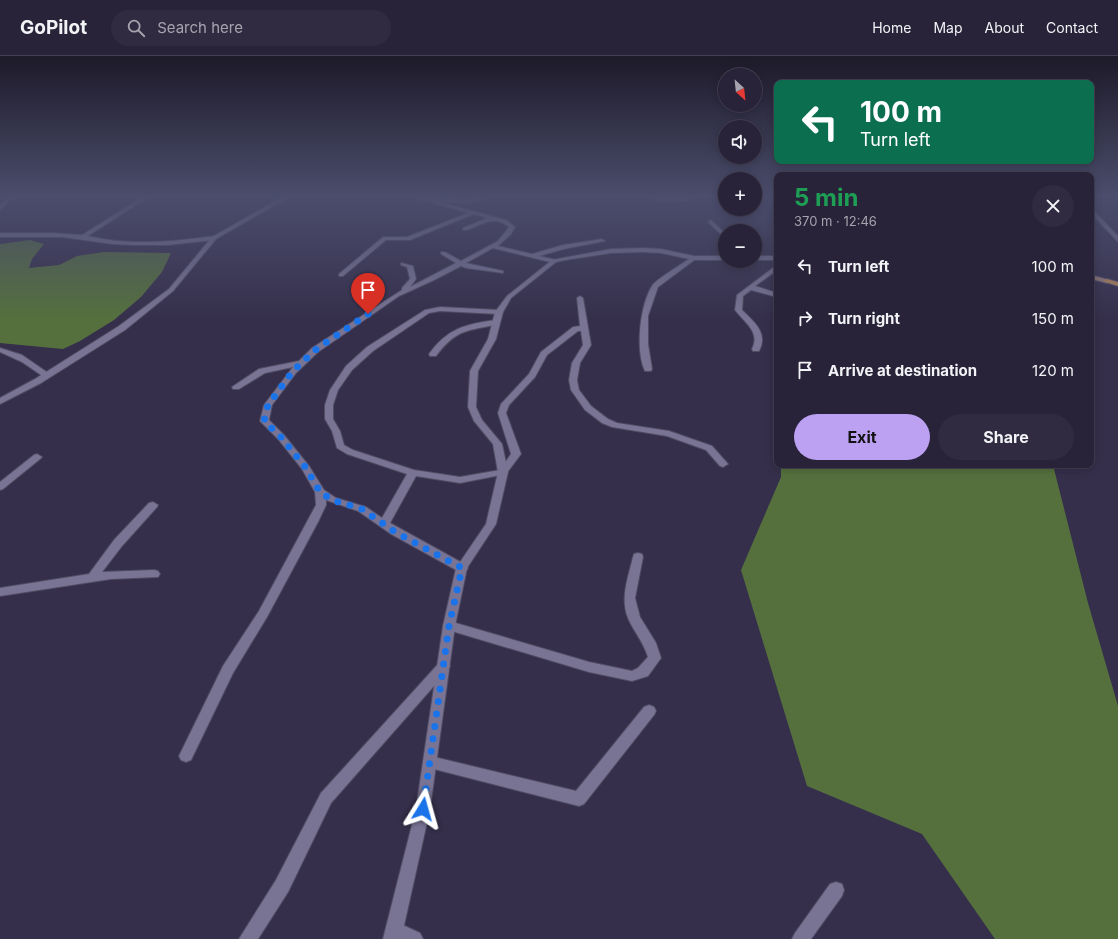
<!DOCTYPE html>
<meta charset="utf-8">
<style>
body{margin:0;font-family:Inter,sans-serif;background:#302b40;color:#f1f3f6;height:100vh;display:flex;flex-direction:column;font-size:15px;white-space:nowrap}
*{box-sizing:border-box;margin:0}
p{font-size:13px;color:#a5a4ae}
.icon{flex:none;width:22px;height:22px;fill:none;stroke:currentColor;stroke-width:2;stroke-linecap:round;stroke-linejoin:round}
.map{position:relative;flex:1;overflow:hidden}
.drawer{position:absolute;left:774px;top:116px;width:320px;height:296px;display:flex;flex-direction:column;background:#282338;border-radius:8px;box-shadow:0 2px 10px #0003,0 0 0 1px #444053}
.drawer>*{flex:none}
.guide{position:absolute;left:774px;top:24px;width:320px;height:84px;border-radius:8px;box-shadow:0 2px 10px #0003,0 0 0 1px #444053;background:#0b6e4f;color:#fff;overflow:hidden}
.needle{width:26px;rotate:153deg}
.fabs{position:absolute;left:718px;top:12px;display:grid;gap:8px}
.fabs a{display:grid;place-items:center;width:44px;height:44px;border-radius:50%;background:#282338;box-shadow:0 2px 10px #0003,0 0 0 1px #444053;font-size:20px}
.pin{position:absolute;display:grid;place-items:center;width:34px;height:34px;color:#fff;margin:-41px -17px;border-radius:50% 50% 50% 0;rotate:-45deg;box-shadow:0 0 4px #0007}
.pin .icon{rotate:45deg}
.me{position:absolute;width:44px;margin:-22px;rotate:8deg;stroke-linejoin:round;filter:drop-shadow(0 0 3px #0008)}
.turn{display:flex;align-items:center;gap:14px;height:84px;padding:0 20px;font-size:18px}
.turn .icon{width:52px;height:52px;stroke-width:2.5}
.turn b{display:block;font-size:28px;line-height:34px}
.round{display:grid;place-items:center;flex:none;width:42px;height:42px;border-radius:21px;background:#302b40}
.overview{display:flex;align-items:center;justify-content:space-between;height:68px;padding:0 20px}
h1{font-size:24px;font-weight:700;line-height:30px;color:#1e9e55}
.button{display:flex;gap:8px;margin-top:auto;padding:8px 20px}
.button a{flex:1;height:46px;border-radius:24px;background:#bca0f2;color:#111;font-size:16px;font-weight:700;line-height:46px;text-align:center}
.button a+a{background:#302b40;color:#f1f3f6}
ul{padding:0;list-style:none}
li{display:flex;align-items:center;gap:12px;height:52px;padding:0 20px}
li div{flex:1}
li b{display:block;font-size:15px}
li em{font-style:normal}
header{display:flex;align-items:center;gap:24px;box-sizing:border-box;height:56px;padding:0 20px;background:#282338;border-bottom:1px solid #444053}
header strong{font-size:19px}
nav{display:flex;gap:22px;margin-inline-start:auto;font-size:14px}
.search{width:280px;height:36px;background:#302b40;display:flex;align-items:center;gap:10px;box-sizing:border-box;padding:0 14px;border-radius:22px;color:#a5a4ae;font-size:15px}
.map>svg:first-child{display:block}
</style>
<header>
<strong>GoPilot</strong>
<div class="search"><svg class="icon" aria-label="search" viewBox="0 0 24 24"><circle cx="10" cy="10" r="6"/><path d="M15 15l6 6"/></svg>Search here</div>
<nav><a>Home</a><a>Map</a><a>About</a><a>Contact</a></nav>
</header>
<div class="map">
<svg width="1118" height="883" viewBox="0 0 1118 883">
<rect width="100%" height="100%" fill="#352f4b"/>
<path fill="#55703d" d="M30,184L44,188L32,203L29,212L59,209L77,200L104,196L171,197L162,216L141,241L114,264L80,285L63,293L0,287V188Z
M781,409H1053L1088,547L1118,650V883H995L922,778L807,730L741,514L781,421Z"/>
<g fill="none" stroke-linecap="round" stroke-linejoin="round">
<defs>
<path id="service" d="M479,140H483V144L466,147L421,145L419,144C431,137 461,147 479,142Z"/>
<path id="minor" d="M9,140H14L0,154V149Z
M144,140H150L88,180C129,190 172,186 214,180L217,182L214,184L168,189H134L112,188L62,181H0V177H52L82,179Z
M409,140H418L506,164L515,171L511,178L498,190L532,198L563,189L602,183L605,185L564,193L539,200L556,204L557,205L554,207L493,192L466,207L503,215V217L466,212L461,210L432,225L399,240L318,296L296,317L272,349L269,364L284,379L309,410L324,434L336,442L366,451L382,462L407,418L347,398L337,392L332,375L325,363V349L330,334L346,310L367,291L425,254L440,251L499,254L503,256L499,258L440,255L429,257L373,295L352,314L338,334L333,349V363L340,375L344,389L353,394L414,414L460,421L500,414L511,398L498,357L501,348L529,318L541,296L573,271L580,270L577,242L580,240L583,242L591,289L580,307L577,324L579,334L591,350L608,363L617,367L669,375L712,390L728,408L723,411L720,410L706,394L667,380L612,371L602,367L585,354L571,334L569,324L572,307L583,289L581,275H578L547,299L535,321L509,349L506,357L521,398L506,418L460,427L416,420L390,467L466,509L468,512L466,515H458L391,478L358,455L326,444V449L318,466L267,561L233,617L191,704L186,706L181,704L179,700L223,610L259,555L316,449L315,436L302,413L278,383L260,365L264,349L293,311L265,317L239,333H233L232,331L259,313L299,305L312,292L402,234V232L410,223L407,211L401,209V207L413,210L416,223L410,231L456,207L441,198V196H445L461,205L498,185L509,171C493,159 484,168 467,174H463V172L487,162L474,158L410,184H386L343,220H339V218L383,181H407L468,157Z
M648,140L668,142L691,140L688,145C675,145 659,148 648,140Z
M1091,152L1118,180V186L1091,157Z
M711,164L725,177V182L709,167L708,166Z
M692,201L697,202L658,231L648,260V288L652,313L651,315H645C635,294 640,249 652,230C656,223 684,207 692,201Z
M777,209V214L755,230L777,237V241L751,234L743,240L742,254C753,265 769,277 759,295H753L752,293C761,276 744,266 735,254L737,239Z
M496,264L500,266L499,268C468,275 457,272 436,300H430L429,298C448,272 466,268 496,264Z
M0,292L22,299L51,319L47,321H44L22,306L0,296Z
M37,398L42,401L40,403L3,433L0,434V426L34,399Z
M153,446L158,449L157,451L122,490L102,516L154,514L158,515L160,518L158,521L111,523L0,540V532L89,518L114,484L149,447Z
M638,497L642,498L643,501L635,542L640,561L656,587L661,602L648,620L632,625L589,616L445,573L443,570L445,567L449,565L589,606L632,615L638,612L648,601C643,585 634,576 628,562C620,542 628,522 633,501L634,498Z
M444,605L448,606L450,610L448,614L331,747L288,836L258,883H239L276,824L321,737L440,606Z
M649,649L654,651L656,655L654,659L584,748L579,750L430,712L425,711L423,706L425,701L430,700L576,735L644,651Z
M836,826L842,828L844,834L842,840L811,883H792L795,877L830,828Z
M394,865L420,877L423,883H396L388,879L386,873L388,867Z"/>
<path id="tertiary" d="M284,140H291L216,183L173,235L125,274L41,327L0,348V342L35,323L119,270L169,233L212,181Z
M643,192L661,193L694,200H725V204H694L661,197L643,196L611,197L565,204L556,206L511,242L503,256L496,283L478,315L476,351L482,364L502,388L508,416L496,468L467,512L455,570L430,753L401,883H383L416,753L443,570L456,512L486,468L498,416L493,388L474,365L468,351L470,315L488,283L495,256L507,240L552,204L611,193Z
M755,200H777V204H755Z"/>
<path id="secondary" d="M1091,219L1109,224L1110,225L1107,227L1091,223Z"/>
<path id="primary" d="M1107,223L1118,226V230L1105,226L1104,225Z"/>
</defs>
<use href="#service" stroke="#504c63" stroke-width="2"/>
<use href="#minor" stroke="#504c63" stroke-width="2"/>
<use href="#tertiary" stroke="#504c63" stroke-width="2"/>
<use href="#secondary" stroke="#504c63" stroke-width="2"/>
<use href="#primary" stroke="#504c63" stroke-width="2"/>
<use href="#service" fill="#797494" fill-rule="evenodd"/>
<use href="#minor" fill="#797494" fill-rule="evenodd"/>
<use href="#tertiary" fill="#797494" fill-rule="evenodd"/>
<use href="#secondary" fill="#967d76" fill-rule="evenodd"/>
<use href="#primary" fill="#b28558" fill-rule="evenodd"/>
</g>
<linearGradient id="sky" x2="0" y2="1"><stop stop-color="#1d1a29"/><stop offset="0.53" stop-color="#4b4d6c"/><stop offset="1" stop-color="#4b4d6c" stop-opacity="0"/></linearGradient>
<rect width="1118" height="264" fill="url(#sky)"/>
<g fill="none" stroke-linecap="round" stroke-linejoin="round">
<path stroke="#1a73e8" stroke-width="7" stroke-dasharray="0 12.6" d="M368,258L315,294L293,315L268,349L264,365L281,381L306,412L320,436L332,444L362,453L395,476L462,512L449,570L423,753"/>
</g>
</svg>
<div class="fabs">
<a><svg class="needle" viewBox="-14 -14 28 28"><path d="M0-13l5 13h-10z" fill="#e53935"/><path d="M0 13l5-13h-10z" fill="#a5a4ae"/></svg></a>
<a><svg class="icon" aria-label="sound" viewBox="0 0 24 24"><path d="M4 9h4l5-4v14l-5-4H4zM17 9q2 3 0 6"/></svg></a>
<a>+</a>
<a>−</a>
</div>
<div class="pin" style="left:368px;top:258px;background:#d93025"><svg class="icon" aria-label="arrive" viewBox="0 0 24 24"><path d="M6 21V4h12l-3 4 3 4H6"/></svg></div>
<svg class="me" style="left:423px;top:753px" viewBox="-20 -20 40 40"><path d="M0-17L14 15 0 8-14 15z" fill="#1a73e8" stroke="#fff" stroke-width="4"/></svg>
<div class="guide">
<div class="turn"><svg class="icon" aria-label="left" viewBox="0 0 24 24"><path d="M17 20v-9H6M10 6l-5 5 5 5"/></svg><div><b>100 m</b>Turn left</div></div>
</div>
<section class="drawer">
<div class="overview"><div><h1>5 min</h1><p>370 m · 12:46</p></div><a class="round"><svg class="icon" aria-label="close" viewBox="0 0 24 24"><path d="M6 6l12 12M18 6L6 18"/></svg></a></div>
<ul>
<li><svg class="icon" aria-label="left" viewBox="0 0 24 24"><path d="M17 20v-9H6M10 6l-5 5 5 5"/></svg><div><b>Turn left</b></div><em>100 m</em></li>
<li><svg class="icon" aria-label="right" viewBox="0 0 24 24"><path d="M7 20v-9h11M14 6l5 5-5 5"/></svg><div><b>Turn right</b></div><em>150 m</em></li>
<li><svg class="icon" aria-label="arrive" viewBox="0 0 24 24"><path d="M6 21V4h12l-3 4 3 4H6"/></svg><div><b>Arrive at destination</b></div><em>120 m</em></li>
</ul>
<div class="button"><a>Exit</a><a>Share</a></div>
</section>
</div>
